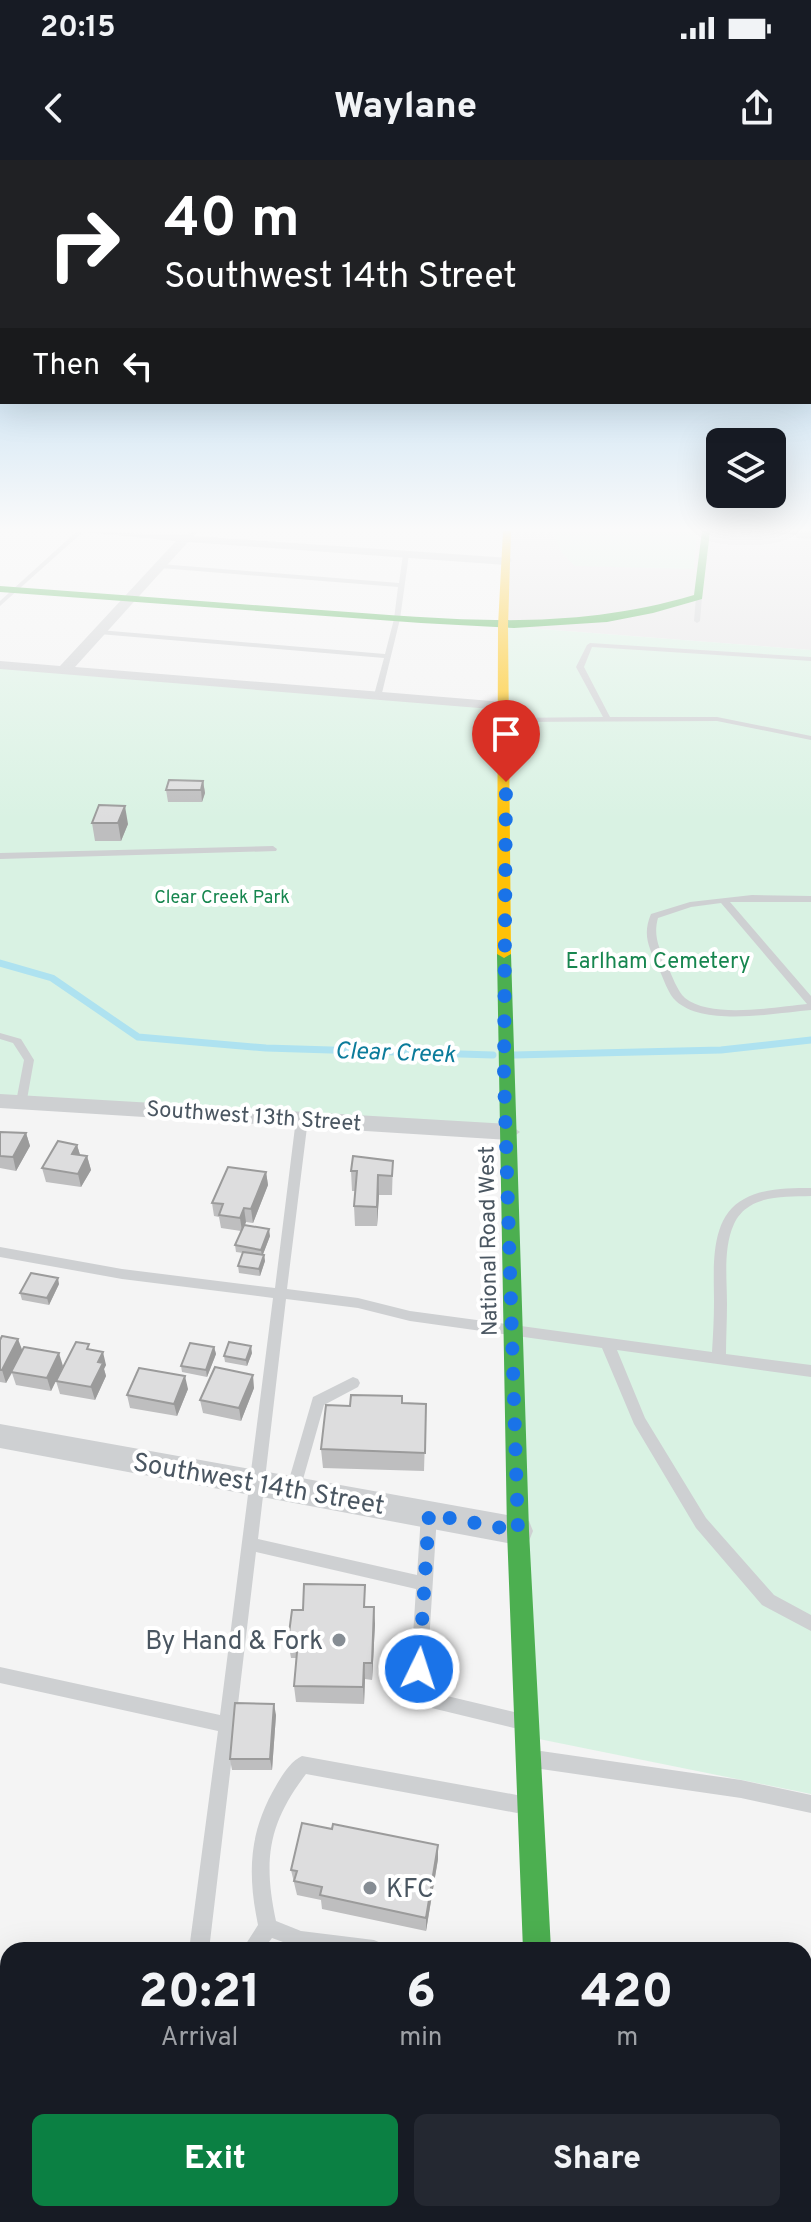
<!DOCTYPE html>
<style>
body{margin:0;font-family:Overpass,sans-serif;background:#242831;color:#f1f3f6;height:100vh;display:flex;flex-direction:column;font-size:30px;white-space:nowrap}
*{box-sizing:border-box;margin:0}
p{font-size:26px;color:#9ea1a6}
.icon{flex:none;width:44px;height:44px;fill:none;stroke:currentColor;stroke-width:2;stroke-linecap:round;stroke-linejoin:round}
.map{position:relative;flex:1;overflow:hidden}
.details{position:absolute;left:0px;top:1782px;width:812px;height:280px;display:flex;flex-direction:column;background:#171b24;border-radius:24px 24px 0 0;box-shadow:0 8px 32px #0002}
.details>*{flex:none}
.top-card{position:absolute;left:0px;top:0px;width:812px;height:244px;box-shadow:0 8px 32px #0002;background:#202124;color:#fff;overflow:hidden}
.controls{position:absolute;left:706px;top:268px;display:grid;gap:16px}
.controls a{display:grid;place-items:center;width:80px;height:80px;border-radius:12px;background:#171b24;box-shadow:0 8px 32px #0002;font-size:40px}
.pin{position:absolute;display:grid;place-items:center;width:68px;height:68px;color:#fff;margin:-82px -34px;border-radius:50% 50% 50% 0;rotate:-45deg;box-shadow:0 0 8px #0007}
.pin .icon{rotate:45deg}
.me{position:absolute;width:88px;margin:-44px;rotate:4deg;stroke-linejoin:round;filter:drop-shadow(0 0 6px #0008)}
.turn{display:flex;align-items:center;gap:28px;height:168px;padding:0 32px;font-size:36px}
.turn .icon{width:104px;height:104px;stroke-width:2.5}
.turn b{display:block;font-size:56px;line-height:68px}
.then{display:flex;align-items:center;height:76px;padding:0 32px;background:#0003;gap:16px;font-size:30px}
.eta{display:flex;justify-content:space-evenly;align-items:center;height:136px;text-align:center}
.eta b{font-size:48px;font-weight:800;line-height:56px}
.action{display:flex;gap:16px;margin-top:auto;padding:16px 32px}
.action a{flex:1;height:92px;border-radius:12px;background:#0b8043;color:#fff;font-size:32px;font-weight:800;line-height:92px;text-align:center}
.action a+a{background:#242831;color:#f1f3f6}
.status{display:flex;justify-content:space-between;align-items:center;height:56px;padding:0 40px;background:#171b24;direction:ltr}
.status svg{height:22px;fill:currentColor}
header{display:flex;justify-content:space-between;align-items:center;height:104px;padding:0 32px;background:#171b24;font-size:36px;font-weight:800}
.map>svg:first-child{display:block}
</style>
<div class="status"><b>20:15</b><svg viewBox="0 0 49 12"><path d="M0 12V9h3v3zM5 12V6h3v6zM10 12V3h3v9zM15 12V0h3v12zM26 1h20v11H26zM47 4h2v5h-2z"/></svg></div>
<header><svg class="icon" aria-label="back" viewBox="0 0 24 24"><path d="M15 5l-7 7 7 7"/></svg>Waylane<svg class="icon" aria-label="share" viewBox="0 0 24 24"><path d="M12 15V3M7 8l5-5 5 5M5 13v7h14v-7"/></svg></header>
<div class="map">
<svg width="811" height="2062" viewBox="0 0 811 2062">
<rect width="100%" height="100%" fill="#f4f4f4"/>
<path fill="#e6e5e6" d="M507,371H811V490L503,466Z"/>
<path fill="#d9f2e3" d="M553,371H697L694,409L575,406L562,393Z
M503,466L811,490V1634L529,1577L509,972L0,941V505L504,546Z"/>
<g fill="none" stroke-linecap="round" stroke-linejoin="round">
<path stroke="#aee2f0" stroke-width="7" d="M0,803L52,818L138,877L266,888L493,895
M514,895L721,890L811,880"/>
<path fill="#ced0d2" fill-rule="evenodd" d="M77,371H84L0,446V441Z
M406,392L409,394L400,459L381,537L374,535L384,498L99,474L96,472L99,470L385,494L394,459L398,427L160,408L157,406L160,404L399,423L403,394Z
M699,435L702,437L700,461L697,463L694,461L696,437Z
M590,483L811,497V501L592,487L584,507L610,557H717L811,576V580L717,561L502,562V558H505L603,557L576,507L587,485Z
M273,686L277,689L276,691L0,699V693Z
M752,735L811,736V742H730L811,836V850C775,853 704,867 676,841C668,834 663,817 658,807C649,788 642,775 651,754L690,742ZM721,743L807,844C775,847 711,859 685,838C677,831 672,815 667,805C659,788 653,776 658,758L691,747Z
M0,873L21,879L34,900L26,945H18L16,942L24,900L13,883L0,879Z
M302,955L308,959L287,1129L358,1138L410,1151L712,1192C713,1175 714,1159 714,1142C714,1109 709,1057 744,1039C764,1028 789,1028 811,1028V1036C791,1037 768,1035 750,1046C743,1050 737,1057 734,1064C723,1088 727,1119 727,1144C727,1161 726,1177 726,1194L811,1205V1217L617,1190L645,1258L706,1358L774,1435L811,1455V1471L762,1445L696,1368L634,1264L602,1188L410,1161L358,1148L286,1139L258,1379L417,1415L421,1355L424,1350L429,1348L434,1350L437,1355L426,1531L514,1552L520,1554L522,1560L520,1566L514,1568L411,1543L409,1537L416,1429L256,1392L236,1561L237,1565L235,1571L209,1790H189L218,1571L0,1523V1507L220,1555L273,1138L122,1119L0,1097V1087L122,1109L275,1128L296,959Z
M353,1217L358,1219L360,1223L358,1227L324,1245L300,1330L298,1335L293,1336L288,1335L286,1330L313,1237Z
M541,1591L741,1620L811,1635V1653L741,1638L541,1609L535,1606L532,1600L535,1594Z
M302,1596L517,1635L523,1638L526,1644L523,1650L517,1653L306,1614C268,1664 263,1700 276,1761L301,1771L374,1780L381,1783L384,1790H305L272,1778L263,1790H242L258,1765C247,1712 249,1671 277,1624C283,1614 291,1601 302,1596Z
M153,2054H175L174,2062H152Z"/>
<path fill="#ced0d2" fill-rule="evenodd" d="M73,371L182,375L198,371L194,376L510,398L512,401L506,405L188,382L75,507L504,542L511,546L504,550L0,509V501L60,506L176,381Z
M0,934L509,964L520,972L509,980L0,948Z
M0,1264L518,1357L529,1361L533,1371L529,1381L518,1385L0,1288Z
M0,1826L8,1829V1869L0,1866Z
M804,2029L811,2030V2062H787L784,2054H804Z"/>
<path fill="#4caf50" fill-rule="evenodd" d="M702,371H710L702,439L653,453L607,462L514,468L421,463L0,432V426C107,434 214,442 321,450C452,459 566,473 694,435Z
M504,790L511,794L529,1371L551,1790H523L507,1371L497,794Z
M533,2054H565V2062H533Z"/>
<path fill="#ffc107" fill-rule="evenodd" d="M503,371H511L508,466L511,794L504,798L497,794L498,466Z"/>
</g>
<path fill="#bebebf" d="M738,371H811V379L796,378V375Z
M203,621L205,633L202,642H168L166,630Z
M92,663L128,664L121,681H95Z
M0,972L26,973L30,986L16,1011L0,1008Z
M77,985L80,995L87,996L91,1010L81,1027L46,1022L42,1008Z
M393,1001L392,1035H379L377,1066H355L354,1046L355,1031H352L351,1011Z
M266,1012L268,1025L253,1063L246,1062L245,1065L270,1076L263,1094L264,1095L265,1101L260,1116L239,1113L238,1106L243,1093L236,1092L235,1085L241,1071L221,1068L219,1057L214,1056L212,1043Z
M59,1124L49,1145L22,1140L20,1133Z
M0,1180L22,1191L63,1206L91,1190L106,1205L104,1209L106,1216L95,1240L60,1234L56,1221L51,1231L16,1225L12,1213L6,1223L0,1222Z
M214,1187L216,1194L207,1217L182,1212L181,1206Z
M252,1193L247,1206L225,1202L224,1196Z
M254,1228L241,1261L203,1253L200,1240Z
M188,1229L177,1256L130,1248L127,1235Z
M402,1243L426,1244L424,1311L323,1308L321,1289L350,1246Z
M366,1447L375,1464L372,1520L365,1519L364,1544L296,1542L294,1526L296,1498H291L288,1481Z
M276,1555L272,1610H232L230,1599Z
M438,1699L426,1771L322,1749L321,1740L297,1735L291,1710Z"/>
<path fill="#9b9b9b" d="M203,621L205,633L202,642L201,630Z
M125,646L128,664L121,681L118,663Z
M26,973L30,986L16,1011L13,997Z
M77,985L81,998L72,994Z
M87,996L91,1010L81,1027L78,1014Z
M266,1012L268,1025L253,1063L251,1049Z
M378,1015L379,1035L377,1066V1047Z
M244,1048L246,1062L242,1071L240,1058Z
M269,1069L270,1076L262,1097L261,1090Z
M264,1095L265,1101L260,1116L259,1109Z
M58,1118L59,1124L49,1145L47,1138Z
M18,1179L23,1192L6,1223L2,1210Z
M251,1186L252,1193L247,1206L246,1200Z
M214,1187L216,1194L207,1217L206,1210Z
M103,1192L106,1205L104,1209L106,1216L95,1240L91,1227L98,1202Z
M59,1193L63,1206L51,1231L47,1218Z
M253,1215L254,1228L241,1261L239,1248Z
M185,1216L188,1229L177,1256L174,1244Z
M374,1447L375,1464L372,1520V1503Z
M364,1503L365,1519L364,1544L363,1527Z
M274,1544L276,1555L272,1610L270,1599Z
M438,1685V1699L426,1771V1758Z"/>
<path fill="#ddddde" stroke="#9b9b9b" stroke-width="2" d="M169,620L203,621L201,630H166Z
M99,645L125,646L118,663H92Z
M0,972L26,973L13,997L0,996Z
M58,981L77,985L72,994L87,996L78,1014L42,1008Z
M353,996L393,1001L392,1016L378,1015L377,1047L354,1046L357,1011H351Z
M228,1007L266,1012L251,1049L244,1048L240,1058L219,1055L223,1044L212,1043Z
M244,1065L269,1069L261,1090L235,1085Z
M243,1092L264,1095L259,1109L238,1106Z
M31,1113L58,1118L47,1138L20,1133Z
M2,1176L18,1179L2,1210H0V1180Z
M76,1182L89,1184L87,1189L103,1192L98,1202L103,1203L91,1227L56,1221Z
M229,1182L251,1186L246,1200L224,1196Z
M190,1183L214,1187L206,1210L181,1206Z
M24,1187L59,1193L47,1218L11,1212Z
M215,1207L253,1215L239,1248L200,1240Z
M139,1208L185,1216L174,1244L127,1235Z
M351,1235L402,1236V1243L426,1244L425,1293L321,1289L326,1245L350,1246Z
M304,1424L365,1425L364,1447H374L372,1503H364L363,1527L294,1526L298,1481H288L292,1450H303Z
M235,1543L274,1544L270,1599H230Z
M302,1663L332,1669L333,1664L438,1685L426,1758L320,1735L322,1727L294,1721L297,1711L291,1710Z
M311,2054H354L369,2058L368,2062H310Z"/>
<linearGradient id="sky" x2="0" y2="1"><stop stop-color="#91c6eb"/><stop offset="0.56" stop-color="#fafafa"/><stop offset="1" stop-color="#fafafa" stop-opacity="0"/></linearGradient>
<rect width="811" height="660" fill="url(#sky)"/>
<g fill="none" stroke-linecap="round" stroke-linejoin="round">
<path stroke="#1a73e8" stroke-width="14" stroke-dasharray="0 25.2" d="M419,1509L429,1354L518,1371L504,916L506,622"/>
</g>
<g fill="#868d94" stroke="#fff" stroke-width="3">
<circle cx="339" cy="1480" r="8"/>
<circle cx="370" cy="1728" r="8"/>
</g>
<g text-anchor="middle" stroke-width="8" stroke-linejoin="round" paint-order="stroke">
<g font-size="18" fill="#17864f" stroke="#fff">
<text x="222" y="743">Clear Creek Park</text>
</g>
<g font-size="22" fill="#17864f" stroke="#fff">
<text x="658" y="808">Earlham Cemetery</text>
</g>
<g font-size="22" fill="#4a5661" stroke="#fff">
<text transform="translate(254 955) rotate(4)" y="8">Southwest 13th Street</text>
<text transform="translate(487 1081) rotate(-91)" y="8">National Road West</text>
</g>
<g font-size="24" font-style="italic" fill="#0c7c9b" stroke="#fff">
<text transform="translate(395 892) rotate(2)" y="8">Clear Creek</text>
</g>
<g font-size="26" fill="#4a5661" stroke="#fff">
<text transform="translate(259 1323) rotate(10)" y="9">Southwest 14th Street</text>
</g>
<g font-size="26" fill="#4a5661" stroke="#fff" text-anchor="end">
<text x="323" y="1489">By Hand &amp; Fork</text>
<text x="386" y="1737" text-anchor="start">KFC</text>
</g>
</g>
</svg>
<div class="controls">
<a><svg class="icon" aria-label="layers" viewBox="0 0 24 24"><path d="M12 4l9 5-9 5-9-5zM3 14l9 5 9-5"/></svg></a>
</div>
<div class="pin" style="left:506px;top:622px;background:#d93025"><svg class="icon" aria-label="arrive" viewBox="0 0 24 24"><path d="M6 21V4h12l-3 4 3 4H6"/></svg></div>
<svg class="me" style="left:419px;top:1509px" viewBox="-20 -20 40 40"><circle r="17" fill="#1a73e8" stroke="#fff" stroke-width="3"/><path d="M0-11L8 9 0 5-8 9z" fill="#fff"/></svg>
<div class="top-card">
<div class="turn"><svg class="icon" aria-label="right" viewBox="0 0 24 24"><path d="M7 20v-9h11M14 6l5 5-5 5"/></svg><div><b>40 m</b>Southwest 14th Street</div></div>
<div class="then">Then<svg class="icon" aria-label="left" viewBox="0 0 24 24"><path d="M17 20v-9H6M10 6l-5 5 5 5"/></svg></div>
</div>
<section class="details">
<div class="eta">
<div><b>20:21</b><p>Arrival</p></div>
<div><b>6</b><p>min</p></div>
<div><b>420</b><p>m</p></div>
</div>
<div class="action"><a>Exit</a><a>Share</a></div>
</section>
</div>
